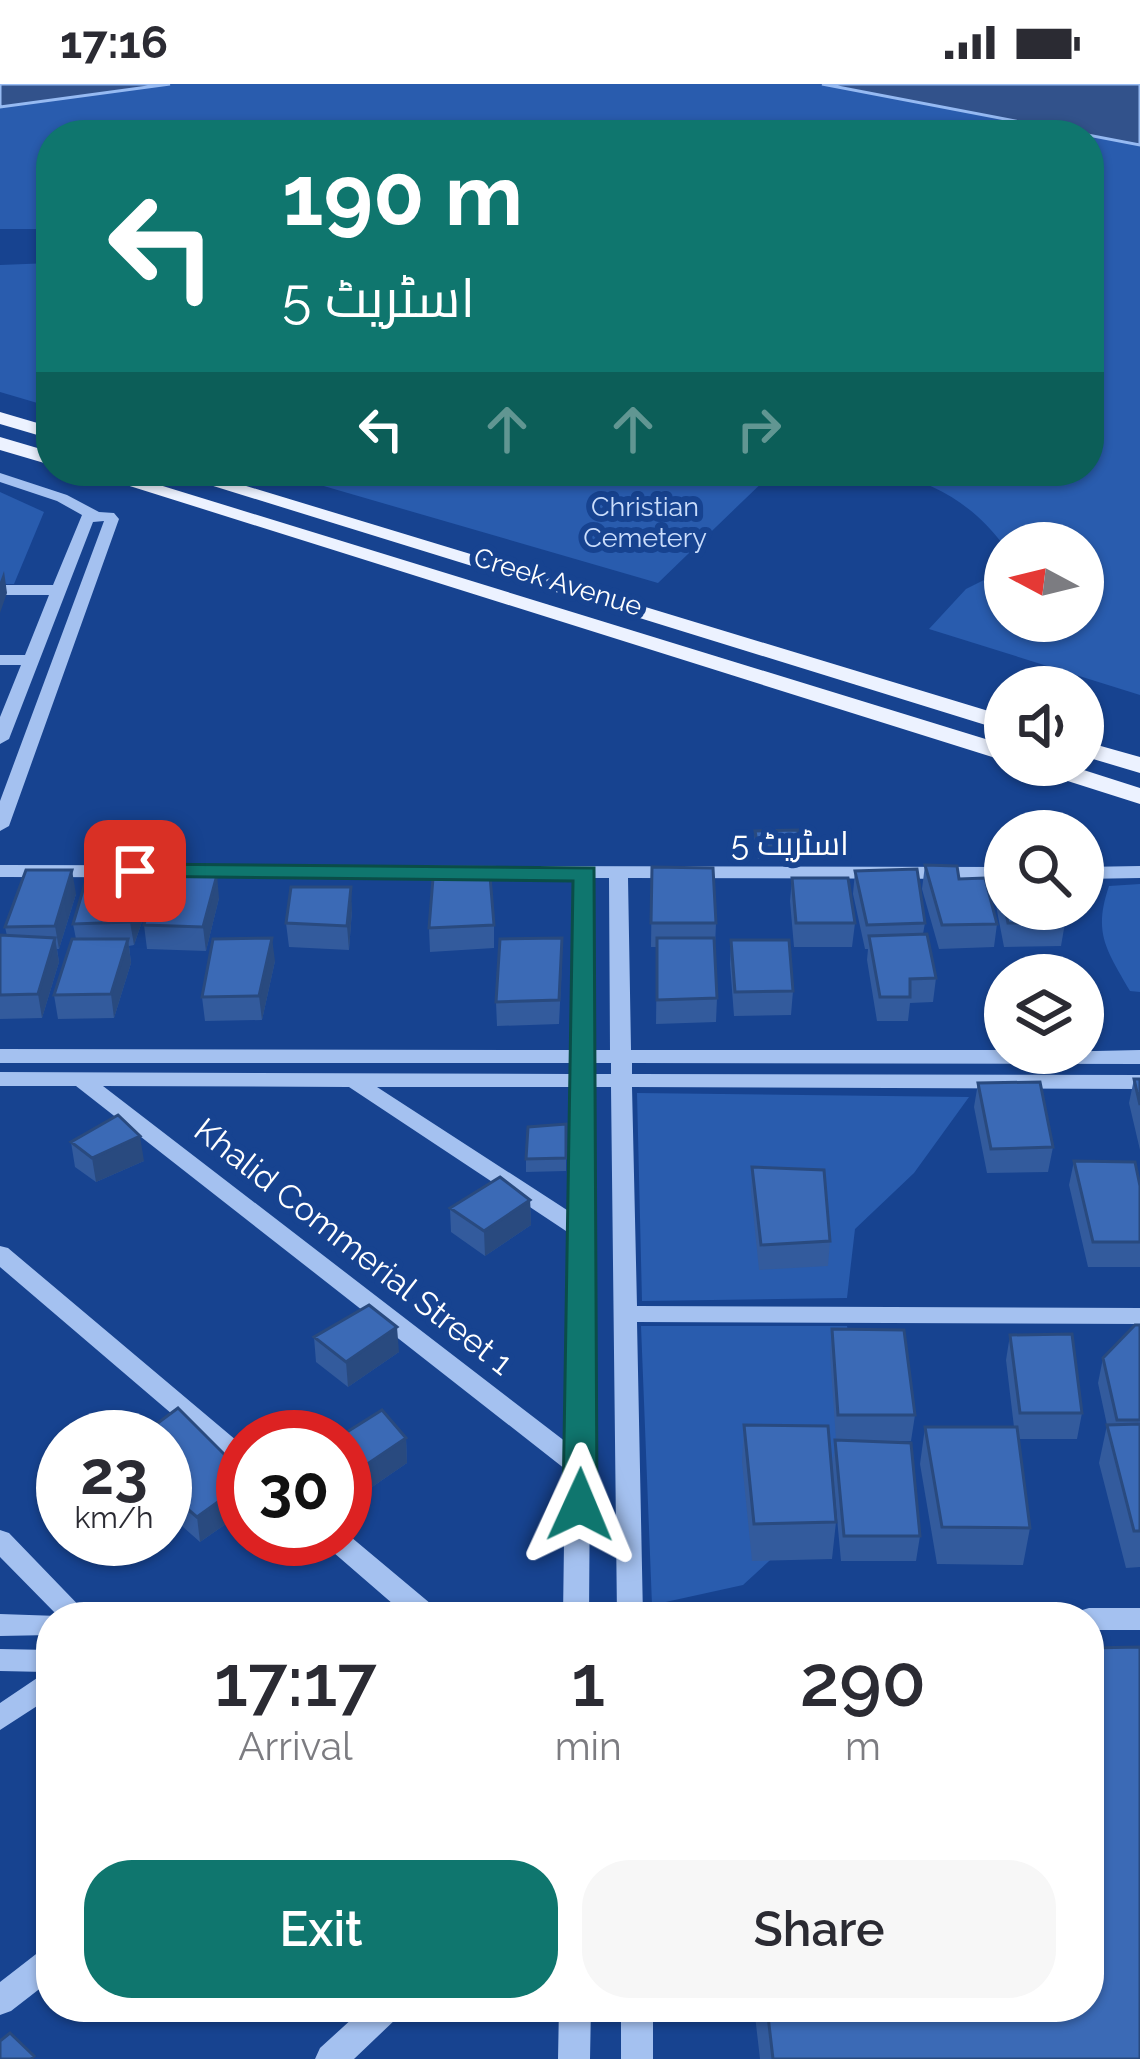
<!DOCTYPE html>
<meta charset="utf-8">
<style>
body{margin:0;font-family:Raleway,Cairo,sans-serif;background:#f7f7f7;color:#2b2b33;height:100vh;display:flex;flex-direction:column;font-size:45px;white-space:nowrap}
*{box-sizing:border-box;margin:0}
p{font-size:39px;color:#7c7c81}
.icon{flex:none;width:66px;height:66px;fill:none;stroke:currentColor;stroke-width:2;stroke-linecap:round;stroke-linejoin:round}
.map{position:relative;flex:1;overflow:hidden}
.details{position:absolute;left:36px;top:1518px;width:1068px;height:420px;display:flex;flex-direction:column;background:#fff;border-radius:48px;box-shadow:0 3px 9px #0004}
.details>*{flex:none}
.hud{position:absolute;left:36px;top:36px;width:1068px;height:366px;border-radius:48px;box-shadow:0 3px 9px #0004;background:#0f766e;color:#fff;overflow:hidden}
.needle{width:78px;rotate:277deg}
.buttons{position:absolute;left:984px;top:438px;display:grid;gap:24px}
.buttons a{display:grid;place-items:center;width:120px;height:120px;border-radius:50%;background:#fff;box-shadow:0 3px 9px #0004;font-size:60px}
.speed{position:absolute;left:36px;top:1326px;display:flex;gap:24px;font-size:60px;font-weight:700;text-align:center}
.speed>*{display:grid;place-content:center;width:156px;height:156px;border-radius:50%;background:#fff;box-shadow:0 3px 9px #0004;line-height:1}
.speed small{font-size:30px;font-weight:400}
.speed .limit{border:18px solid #d22;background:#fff;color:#111}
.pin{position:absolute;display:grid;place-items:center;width:102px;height:102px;color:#fff;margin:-51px;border-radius:24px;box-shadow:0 6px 18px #0006}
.me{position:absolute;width:132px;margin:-66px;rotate:1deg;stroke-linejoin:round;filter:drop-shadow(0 0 9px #0008)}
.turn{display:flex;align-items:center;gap:42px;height:252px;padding:0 48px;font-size:54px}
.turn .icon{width:156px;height:156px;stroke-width:2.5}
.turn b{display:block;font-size:84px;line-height:102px}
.lanes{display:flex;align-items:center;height:114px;padding:0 48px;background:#0003;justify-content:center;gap:60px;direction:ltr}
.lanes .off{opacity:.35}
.eta{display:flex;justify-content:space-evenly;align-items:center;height:204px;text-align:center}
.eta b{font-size:72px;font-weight:600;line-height:84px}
.button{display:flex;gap:24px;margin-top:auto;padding:24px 48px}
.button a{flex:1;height:138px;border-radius:48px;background:#0f766e;color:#fff;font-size:48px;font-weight:600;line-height:138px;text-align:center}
.button a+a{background:#f7f7f7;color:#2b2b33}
.status{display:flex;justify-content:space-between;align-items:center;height:84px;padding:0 60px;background:#fff;direction:ltr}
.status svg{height:33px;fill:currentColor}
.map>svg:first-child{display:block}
</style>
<div class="status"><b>17:16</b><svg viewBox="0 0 49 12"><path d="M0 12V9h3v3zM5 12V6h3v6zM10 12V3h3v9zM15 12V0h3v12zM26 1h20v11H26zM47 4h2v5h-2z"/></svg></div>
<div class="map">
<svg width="1140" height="1975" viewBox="0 0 1140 1975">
<rect width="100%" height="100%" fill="#174390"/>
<path fill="#295cae" d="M170,0H822L1088,51H955L879,37L754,51H51V145H0V23Z
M1089,51L1140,61V611L929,545L966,505L1002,487L1005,469V537H1083V459H1005V463C973,420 937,400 886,387H1089Z
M51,179V323L0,308V181Z
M272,387H774L658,499Z
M0,408L44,428L14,500H0Z
M1140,800V908L1130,907C1106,865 1093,849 1109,802Z
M637,1009L969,1013L914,1089L855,1145L847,1214L642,1217Z
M641,1242H847L868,1367L806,1443L743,1501L652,1521Z"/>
<path fill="#32528b" stroke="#96baf2" stroke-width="3" d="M0,0H170L0,23Z
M822,0H1140V61Z"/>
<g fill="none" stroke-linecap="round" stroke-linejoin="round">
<path fill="#a4c1f0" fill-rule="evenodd" d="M0,389L67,411L99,428L114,429L119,435L9,742L0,747V717L104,437L93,438L9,655L0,660V633L21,581H0V571H25L49,511H0V501H53L82,431L57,417L0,398Z
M0,781L1005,783V795L628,794L631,966H1005V969L1140,966V980L632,979V990L1140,991V1005L632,1003L637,1222L1140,1224V1240L637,1238L643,1533H617L611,1003H593L591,1377L595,1384L590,1391L589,1533H563L565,1385L76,1002H0V988L572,990V979H0V965L572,966L575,794L0,793ZM594,794H609L610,966H593ZM593,979H611V990H593ZM103,1002L349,1003L569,1149L566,1358ZM377,1003H572L570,1128Z
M1140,782V794L1083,795V783Z
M0,1162L8,1164L243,1362V1386L234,1383L0,1183Z
M0,1446L9,1449L90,1533H51V1551L0,1552V1530L58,1532L0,1473Z
M345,1448L437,1525L440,1533H408L326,1462L322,1455H345Z
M1089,1524H1140V1546H1089V1533H1077L1079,1527Z
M0,1565L51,1566V1613L0,1646V1619L46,1588L0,1587Z
M51,1863V1896L11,1927L0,1931V1898L40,1867Z
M365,1923H403L398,1933L354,1975H315L320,1964Z
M559,1923H591L590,1975H558Z
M621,1923H653V1975H621Z"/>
<path fill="#ecf2ff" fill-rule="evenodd" d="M0,328L51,343V355L0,340Z
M0,353L51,368V381L0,366Z
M82,387H114L1005,661V677Z
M165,387H197L1005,632V647Z
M1083,657L1140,673V689L1083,672Z
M1029,681H1068L1140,704V720L1033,686Z"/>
</g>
<path fill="#335b9d" d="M755,747L799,762L798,774L758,775L754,759Z
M925,781L959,795L997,840L994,863L939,865L922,805Z
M652,783L716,839L715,863L717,914L716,938L656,940L657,863H651Z
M855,787L925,839L923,850L936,894L933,918L910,919L908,937H877L867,876L868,865H865L853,810Z
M997,787L1065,839L1061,862L1004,863L994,811Z
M792,794L855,839L852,863H794L790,817Z
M76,810L59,865H57L59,878L42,934L0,935V851L7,852L5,843Z
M150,814L134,861L129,862L131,879L114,934L58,935L54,911L76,855L73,840Z
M219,814L206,867L147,865L144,841Z
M352,826L349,866L289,863L286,839Z
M494,841V864L430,868L429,844Z
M731,856L793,907L791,931L734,932L730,880Z
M275,877L262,936L205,937L202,913Z
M562,878L559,940L497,942L496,918Z
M1134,995H1140V1066L1129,1019Z
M978,999L1053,1063L1048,1088L987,1089L974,1023Z
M566,1040V1087L526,1088V1075Z
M71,1058L144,1077L96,1098L75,1083Z
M1074,1077L1140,1102V1183H1088L1069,1101Z
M752,1083L830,1157L828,1182L759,1186L751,1107Z
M530,1116L531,1141L485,1172L451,1148L450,1124Z
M1140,1241V1483L1126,1484L1099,1379L1107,1341L1098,1299L1103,1274Z
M832,1245L915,1331L911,1357H862L920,1452L916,1477H841L832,1381L836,1356L830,1270Z
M1010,1251L1082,1329L1077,1355H1018L1030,1444L1023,1481L937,1480L920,1380L925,1343H1014L1006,1276Z
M314,1253L399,1268L348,1303L316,1278Z
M744,1341L836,1438L832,1475L752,1477L742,1378Z
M165,1353L243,1389V1428L200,1458L165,1427Z
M345,1353L406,1354L407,1379L356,1414L345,1406Z
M51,1712V1747L48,1745L42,1719Z
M754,1923H1089L1140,1975H760Z"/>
<path fill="#294a7f" d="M4,487L7,509L0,529V498Z
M72,786L76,810L59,865L55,842Z
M146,790L150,814L134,861L130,838Z
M217,791L219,814L206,867L203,843Z
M351,803L352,826L349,866L347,842Z
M55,854L59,878L42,934L38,910Z
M272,854L275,877L262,936L259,912Z
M128,855L131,879L114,934L111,910Z
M140,1052L144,1077L96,1098L92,1074Z
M530,1116L531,1141L485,1172L484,1147Z
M397,1243L399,1268L348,1303L346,1278Z
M406,1354L407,1379L356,1414L354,1389Z
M243,1400V1428L200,1458L197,1433Z"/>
<path fill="#3b6ab6" stroke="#294a7f" stroke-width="3" d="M798,746L799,762L758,763L755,747Z
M925,781L957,782L959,795L985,794L997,840L942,841Z
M652,783L713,784L716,839H651Z
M917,785L925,839L867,841L855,787Z
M26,786H72L55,842L5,843Z
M997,787H1005V825H1061L1065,839H1008Z
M88,789L146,790L130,838L73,840Z
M156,791H217L203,843L144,841Z
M490,792L494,841L429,844L433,794Z
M792,794H848L855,839H796Z
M291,803H351L347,842L286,839Z
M927,850L936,894L910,895V913H880L869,852Z
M0,851L55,854L38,910L0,911Z
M272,854L259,912L202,913L213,855Z
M562,854L559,916L496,918L500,855Z
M657,854H714L717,914L657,916Z
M72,855H128L111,910L54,911Z
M731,856H789L793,907L735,908Z
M1134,995H1140V1021Z
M1040,998L1053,1063L991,1065L978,999Z
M118,1031L140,1052L92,1074L71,1058Z
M566,1040V1074L526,1075L528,1043Z
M1074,1077L1135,1078L1140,1102V1158H1093Z
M752,1083L824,1086L830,1157L761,1161Z
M500,1093L530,1116L484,1147L450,1124Z
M369,1221L397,1243L346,1278L314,1253Z
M1135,1241H1140V1336H1117L1103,1274Z
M832,1245L904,1246L915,1331H838Z
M1072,1250L1082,1329H1020L1010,1251Z
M178,1324L243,1389V1400L197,1433L165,1406V1353H139Z
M382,1326L406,1354L354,1389L345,1383V1353H339Z
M1140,1340V1447H1134L1107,1341Z
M744,1341L828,1342L836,1438L754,1440Z
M925,1343H1017L1030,1444L942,1443Z
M835,1356L911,1359L920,1452H844Z
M1140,1563V1975H773L767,1923H1089V1564Z
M51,1712V1728L42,1719Z
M10,1949L34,1972L31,1975H0V1957Z"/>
<path fill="#0f766e" stroke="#0a4d48" stroke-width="3" d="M135,780L594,784L597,1421L592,1431L580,1434L568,1431L563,1421L573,797L126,792L123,787Z"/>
<g text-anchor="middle" stroke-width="12" stroke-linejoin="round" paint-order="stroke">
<g font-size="27" fill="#caddfb" stroke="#174390">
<text x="645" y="432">Christian<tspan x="645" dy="31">Cemetery</tspan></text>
</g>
<g font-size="27" fill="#fff" stroke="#174390">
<text transform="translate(558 498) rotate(17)" y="9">Creek Avenue</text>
</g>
<g font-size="33" fill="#fff" stroke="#174390">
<text x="790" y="771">اسٹریٹ 5</text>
<text transform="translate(354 1162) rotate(38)" y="12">Khalid Commerial Street 1</text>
</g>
</g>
</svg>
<div class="buttons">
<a><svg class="needle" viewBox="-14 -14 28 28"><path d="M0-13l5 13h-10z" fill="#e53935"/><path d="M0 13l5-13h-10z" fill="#7c7c81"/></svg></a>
<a><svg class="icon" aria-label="sound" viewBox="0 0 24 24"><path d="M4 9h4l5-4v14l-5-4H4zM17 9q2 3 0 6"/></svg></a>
<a><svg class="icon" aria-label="search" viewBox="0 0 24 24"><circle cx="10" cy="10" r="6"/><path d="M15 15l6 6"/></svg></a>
<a><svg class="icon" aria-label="layers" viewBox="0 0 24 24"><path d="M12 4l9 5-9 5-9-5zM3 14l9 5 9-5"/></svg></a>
</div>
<div class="speed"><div>23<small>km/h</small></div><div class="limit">30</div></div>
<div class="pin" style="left:135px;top:787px;background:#d93025"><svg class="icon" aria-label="arrive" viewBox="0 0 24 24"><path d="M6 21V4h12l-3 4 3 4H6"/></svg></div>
<svg class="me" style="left:580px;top:1421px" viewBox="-20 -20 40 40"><path d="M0-17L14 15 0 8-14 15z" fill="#0f766e" stroke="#fff" stroke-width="4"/></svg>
<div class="hud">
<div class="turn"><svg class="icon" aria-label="left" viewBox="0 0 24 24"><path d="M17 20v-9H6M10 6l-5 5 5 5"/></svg><div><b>190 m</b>اسٹریٹ 5</div></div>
<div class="lanes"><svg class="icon" aria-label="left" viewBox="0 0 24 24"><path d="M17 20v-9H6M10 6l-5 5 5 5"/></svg><svg class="icon off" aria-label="ahead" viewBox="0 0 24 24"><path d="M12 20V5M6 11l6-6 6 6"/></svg><svg class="icon off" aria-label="ahead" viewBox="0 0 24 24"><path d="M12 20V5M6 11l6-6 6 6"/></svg><svg class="icon off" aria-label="right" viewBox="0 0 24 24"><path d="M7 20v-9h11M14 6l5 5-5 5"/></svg></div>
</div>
<section class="details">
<div class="eta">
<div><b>17:17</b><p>Arrival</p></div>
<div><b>1</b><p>min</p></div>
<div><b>290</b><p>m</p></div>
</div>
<div class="button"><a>Exit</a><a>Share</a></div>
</section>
</div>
